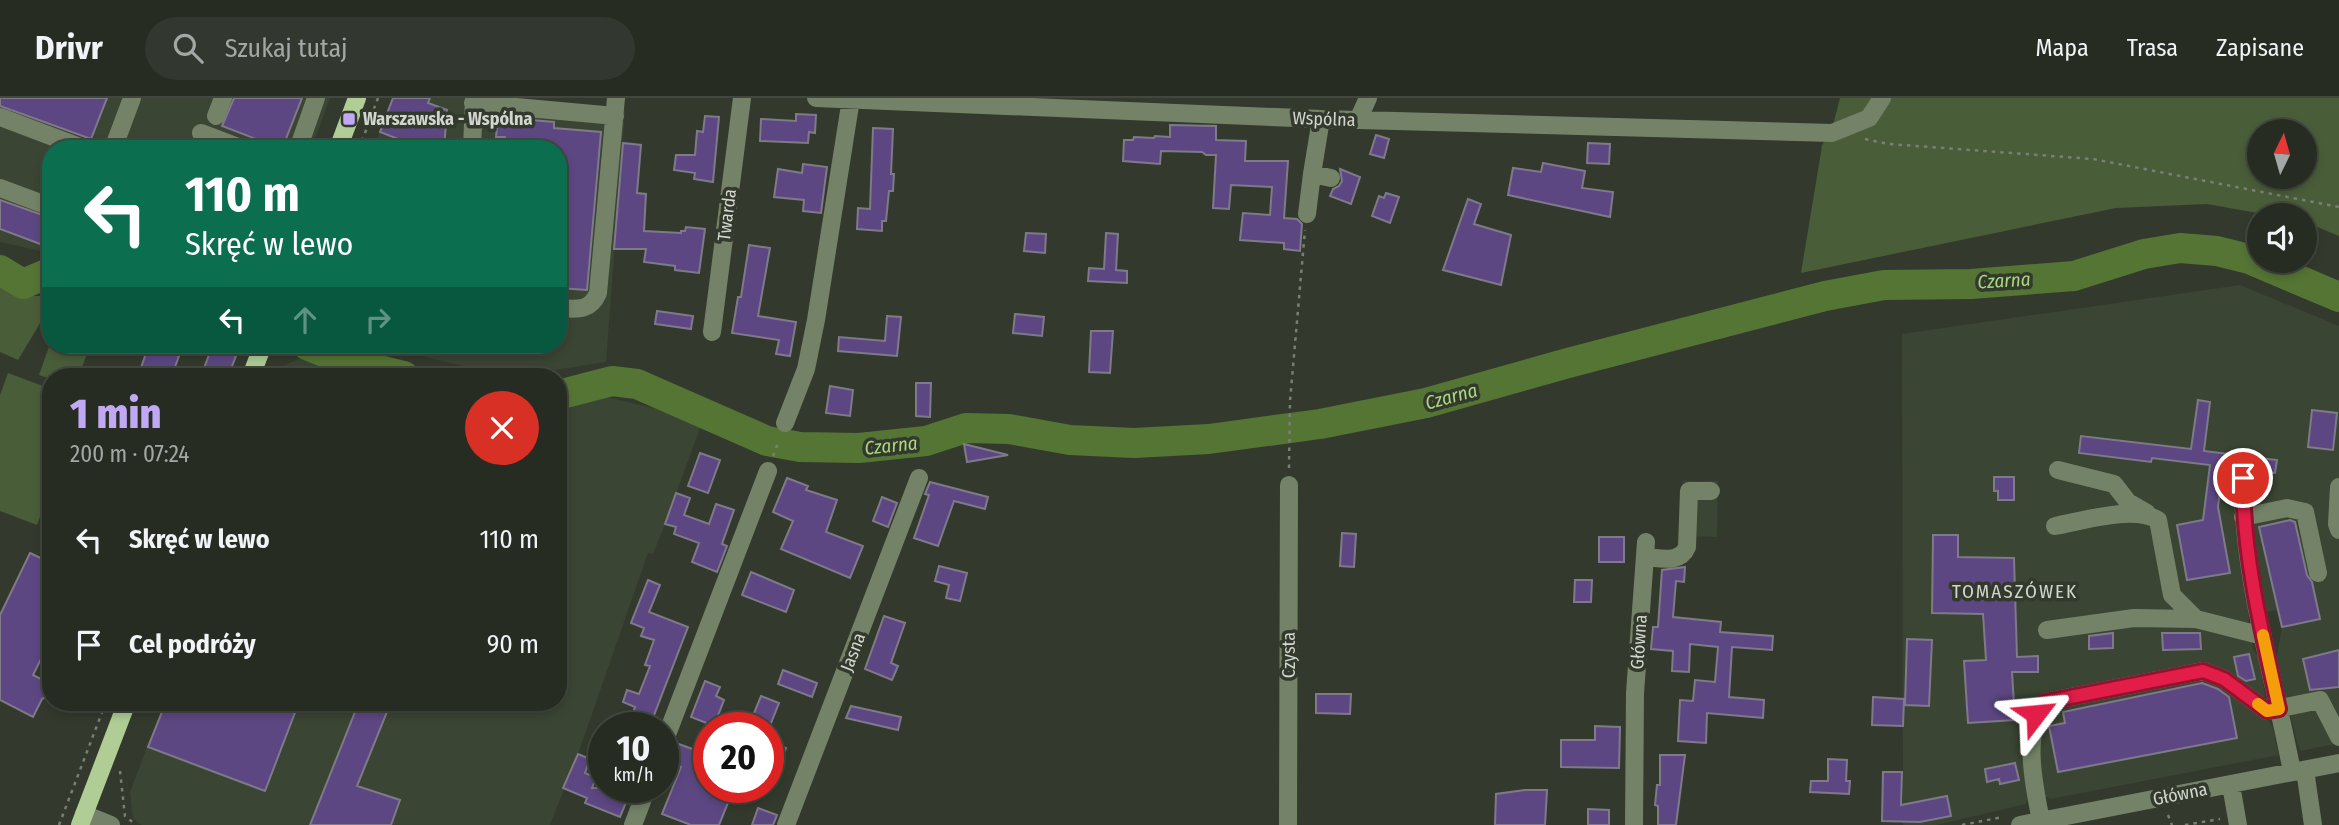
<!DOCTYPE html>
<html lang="pl">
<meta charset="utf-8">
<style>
body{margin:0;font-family:"Fira Sans Condensed",sans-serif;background:#32382f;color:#f1f3f6;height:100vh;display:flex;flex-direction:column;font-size:26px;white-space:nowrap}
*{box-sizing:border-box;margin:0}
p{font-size:23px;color:#a4a7a5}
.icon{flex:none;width:38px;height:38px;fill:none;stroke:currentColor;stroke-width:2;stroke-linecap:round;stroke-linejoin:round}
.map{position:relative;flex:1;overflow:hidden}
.details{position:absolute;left:42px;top:270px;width:525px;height:343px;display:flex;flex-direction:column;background:#262c22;border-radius:28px;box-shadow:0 4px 10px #0003,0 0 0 2px #424840}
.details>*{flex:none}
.banner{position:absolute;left:42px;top:42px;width:525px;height:214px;border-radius:28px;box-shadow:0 4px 10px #0003,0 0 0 2px #424840;background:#0b6e4f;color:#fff;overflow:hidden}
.needle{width:46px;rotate:5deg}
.tools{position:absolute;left:2247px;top:21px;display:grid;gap:14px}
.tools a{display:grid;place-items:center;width:70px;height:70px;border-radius:50%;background:#262c22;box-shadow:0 4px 10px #0003,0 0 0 2px #424840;font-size:35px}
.speed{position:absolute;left:588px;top:614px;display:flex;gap:14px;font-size:35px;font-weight:700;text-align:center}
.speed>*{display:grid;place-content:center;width:91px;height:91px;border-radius:50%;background:#262c22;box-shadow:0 4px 10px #0003,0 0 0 2px #424840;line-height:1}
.speed small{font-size:18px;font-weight:400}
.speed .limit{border:10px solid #d22;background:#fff;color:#111}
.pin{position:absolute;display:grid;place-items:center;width:60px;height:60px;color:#fff;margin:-30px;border:4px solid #fff;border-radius:50%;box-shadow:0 2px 7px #0007}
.me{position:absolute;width:77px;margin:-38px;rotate:61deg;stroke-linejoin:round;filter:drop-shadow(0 0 5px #0008)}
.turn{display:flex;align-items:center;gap:24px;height:147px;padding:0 28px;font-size:32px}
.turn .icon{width:91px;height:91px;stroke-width:2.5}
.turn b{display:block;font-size:49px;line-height:60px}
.lanes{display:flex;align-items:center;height:66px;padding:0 28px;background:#0003;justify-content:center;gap:35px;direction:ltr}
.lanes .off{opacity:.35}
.round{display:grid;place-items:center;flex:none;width:74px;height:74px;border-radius:37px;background:#32382f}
.summary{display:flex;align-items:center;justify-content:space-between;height:119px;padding:0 28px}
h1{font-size:42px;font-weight:800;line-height:52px;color:#c1a8f3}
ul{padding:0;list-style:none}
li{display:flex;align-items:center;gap:21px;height:105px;padding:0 28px}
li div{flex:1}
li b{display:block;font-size:26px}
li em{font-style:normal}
header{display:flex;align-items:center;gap:42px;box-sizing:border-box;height:98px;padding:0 35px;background:#262c22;border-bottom:2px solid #424840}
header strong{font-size:33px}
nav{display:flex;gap:38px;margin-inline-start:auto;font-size:24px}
.search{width:490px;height:63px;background:#32382f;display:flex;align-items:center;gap:18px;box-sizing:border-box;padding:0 24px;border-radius:38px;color:#a4a7a5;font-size:26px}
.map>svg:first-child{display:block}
</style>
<header>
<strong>Drivr</strong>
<div class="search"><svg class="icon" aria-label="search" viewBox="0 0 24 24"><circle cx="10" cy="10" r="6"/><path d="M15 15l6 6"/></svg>Szukaj tutaj</div>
<nav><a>Mapa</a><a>Trasa</a><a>Zapisane</a></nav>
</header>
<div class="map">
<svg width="2339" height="727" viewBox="0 0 2339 727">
<rect width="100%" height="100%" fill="#333a2d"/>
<path fill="#3b4533" d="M0,0H330L311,51H51V155L0,144Z
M393,0H460L625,13L606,264L517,278H503L430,260L391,247H558V51H373Z
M2240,187L2339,228V645L2301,653L2298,648L2276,562L2282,529L2278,512L2259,515L2248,518L2251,537L2253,551L2260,562L2268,622L2272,628L2279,657L2050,701L2047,699L2027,702L2026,706L1936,727H1903L1902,236Z
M302,259L367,278H277L281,269Z
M607,299L703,322L665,426L653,456L648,455L578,656L550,727H142L133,721L130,694L164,604H558V312Z
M1683,383H1718L1717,439L1681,438Z"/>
<path fill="#4a5d39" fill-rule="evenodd" d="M1840,0H2339V138L2305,124V117H2269L2207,106L2116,110L1801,175L1822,48L1834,23ZM2259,33H2305V79H2259Z
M0,184L23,198H51V207L18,262L0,254Z
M51,243V247H90L79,278H51V281L39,277Z
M8,275L51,291V389L37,427L0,413V297Z"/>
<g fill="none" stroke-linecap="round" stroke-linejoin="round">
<path stroke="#557535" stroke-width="30" d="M0,172L23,186L51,174
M307,247L351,265L404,278
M558,297L612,283L637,286L767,343L800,349L859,350L926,343L966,330L1009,331L1070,342L1134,345L1209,341L1320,326L1426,305L1568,265L1825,198L1884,187L1971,186L2074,178L2144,156L2180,150L2217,153L2249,161L2339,199"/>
</g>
<path fill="#5d4783" stroke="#7e7a89" stroke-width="2" d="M0,0H107L91,41L0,8Z
M234,0H302L282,51L222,28Z
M393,0H430L428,5L447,12L444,51H411V46L380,34Z
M796,16L816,17L815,35L809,34L808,45L760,43L761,21L796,23Z
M705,18L719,19L713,84L694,81L695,75L674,72L676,57H695L697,33L703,34Z
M498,19L554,24V30L601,34L587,192L558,190V51H504L505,39H496Z
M1170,27L1216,28V42L1246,43L1245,63H1288L1284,120L1297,121L1302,126L1300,153L1284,151V145L1240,142L1243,115L1270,117L1272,89L1231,87L1229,111L1213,110L1216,57H1206L1202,54L1161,53L1160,66L1123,63L1124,42H1133L1134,39L1154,40L1155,38L1170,39Z
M873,30L893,31L891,76H894L893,93H889L886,123H882V133L857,131L858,110L870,111Z
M1376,37L1389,41L1384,60L1370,56Z
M623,45L641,47L637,95L646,96L644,133L681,135V133H685L686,129L705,131L699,175L675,172V168L644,164L646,151H614Z
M1588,45L1610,46L1609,66L1587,65Z
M1543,65L1585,73L1582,90L1613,94L1610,119L1508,97L1513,70L1541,74Z
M803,66L827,69L821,115L803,113L804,102L774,99L778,71L802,75Z
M1340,71L1360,79L1351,106L1330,98L1333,91L1339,88L1342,83Z
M1386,95L1399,99L1390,125L1372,118L1379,98L1384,100Z
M1468,101L1481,106L1474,126L1511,137L1501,187L1443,172Z
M0,102L51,120V150L0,131Z
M1026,135L1046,136L1045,155L1024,153Z
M1106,135L1118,136L1116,172L1127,173V185L1088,183L1089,170L1104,171Z
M749,147L770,150L758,218L796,224L790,258L776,256L779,242L732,235L738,199H741Z
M657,213L693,218L691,231L655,226Z
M1015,216L1044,219L1042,238L1013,235Z
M887,218L901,219L897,258L838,253L839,239L885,243Z
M1091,233H1113L1110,275L1089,274Z
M149,247L179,258L172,277L163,274L162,278H138Z
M212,249L236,258L228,278H201Z
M916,285H931L930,319L916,318Z
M830,288L853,292L850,318L826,315Z
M2198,302L2210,304L2204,353L2277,362L2275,375L2251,373L2243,369L2237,371L2223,369L2218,409L2230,475L2187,482L2177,427L2203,422L2210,367L2152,360L2151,364L2079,355L2081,338L2191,351Z
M2312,312L2337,315L2333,352L2308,349Z
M964,346L1008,357L967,364Z
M700,355L720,362L708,395L688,388Z
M1994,379H2014V402H1998V393H1994Z
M787,380L808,388L806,392L837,402L826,434L863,448L850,480L781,451L793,423L773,414Z
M930,384L988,399L985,411L954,403L938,448L914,440L929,397L925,396Z
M676,395L690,400L684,417L709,426L716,406L734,412L722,446L727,448L717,474L692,464L699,445L674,436L676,429L665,426Z
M882,399L897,405L888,429L873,423Z
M2290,422L2295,424L2307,477L2312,484L2320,521L2282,529L2259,429Z
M1342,435L1356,436L1354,469L1340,468Z
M1933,437H1958V459L2014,460L2017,559L2038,558V574H2012L2015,622L1968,625L1964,563L1986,562L1983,516L1932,515Z
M1599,439H1624V464H1599Z
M30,455L51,465V541L33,577L51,586V593L48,598L42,601L33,619L0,602V517Z
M939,468L967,475L960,503L946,500L949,487L935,483Z
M1685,469L1684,484L1676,483L1673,519L1721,524L1720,534L1773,538L1772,552L1732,549L1729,599L1764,602L1763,620L1707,615L1706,645L1678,643L1680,602L1693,603L1695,582L1715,584L1718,549L1690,546L1689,574L1672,573L1673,553L1651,551L1653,529H1658L1662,472Z
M751,474L794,492L786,514L742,497Z
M648,482L660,487L649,514L688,529L649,630H635L636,626L629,624L635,609L623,604L627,592L639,596L650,568L645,567L654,542L641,538L644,530L631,525Z
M1575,482H1592L1591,504H1574Z
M884,518L905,525L891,565L898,568L892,582L865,571Z
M2113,535V550L2089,551V538Z
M2162,535H2200L2201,551L2163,552Z
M1907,541L1932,542L1929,608L1905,607Z
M2339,552V589L2310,592L2303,561Z
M2249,556L2255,581L2246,583L2238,578L2234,559Z
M783,572L817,585L812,599L778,586Z
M705,583L720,589L716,598L724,602L714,628L691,619Z
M2202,585L2218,591L2229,599L2237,640L2058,674L2049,628L2065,625L2063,614Z
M1316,596H1351L1350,616L1316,615Z
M761,598L779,605L769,630H748Z
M1873,599L1904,601L1903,628L1872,627Z
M166,604H299L265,693L148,649Z
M359,604H391L357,688L400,702L391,727H310Z
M851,608L901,619L898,632L846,620Z
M1595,628L1620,629L1619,670L1561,669V642H1595Z
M768,644L786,650L769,692H768Z
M676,645L709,657V690H734L719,727H691L662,716L681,669L669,665Z
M578,656L590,661L585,675L596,680L592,690H632L620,719L585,705L587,700L563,690Z
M1660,657H1685L1676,727H1658V708L1655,707L1657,687H1660Z
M1828,661L1847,662L1846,683H1850L1849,696L1810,694L1811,683H1828Z
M2015,665L2019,682L2000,686L1999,681L1987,684L1985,671Z
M1883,674H1902L1901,707L1947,698L1951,718L1920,724L1882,723Z
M1525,692H1547L1545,727H1495L1496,696Z
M758,710L777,717L773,727H752Z
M1588,711L1609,712V727H1588Z"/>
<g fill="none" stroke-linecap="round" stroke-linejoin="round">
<path stroke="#797f74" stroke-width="2.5" stroke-dasharray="3.5 5" stroke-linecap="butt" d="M1865,41L1889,46L2093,61L2339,109
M359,51L378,0
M773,358L779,342
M1289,370L1290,303L1305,132
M120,673L125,718L136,727
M2168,717L2172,727
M59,727L106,604
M1962,727L2003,719
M2185,727L2220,721"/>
<path stroke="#748367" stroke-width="18" d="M816,0L1321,21L1832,35L1869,20L1882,0
M473,5L615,18
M216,18L223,0
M0,19L85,51
M1321,21L1312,76L1331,80
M1358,22L1368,0
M201,35L243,51
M113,51L132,0
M298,51L316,0
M472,51L474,0
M0,90L51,109
M1307,116L1312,76
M558,210C576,211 590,214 598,195L616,0
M712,234L742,0
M785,325L806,271L816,222L851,1
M2058,372L2114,386L2128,404L2147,415
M2243,380C2242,480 2274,577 2292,674
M2339,389L2337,426L2339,432
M2243,419L2287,410L2305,414L2318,475
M2055,428C2083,423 2133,407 2158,422L2172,497L2196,521L2263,538
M1645,459C1660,460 1680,466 1687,449L1689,393H1711
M2047,532L2134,520L2196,521
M663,647L768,373
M2305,672L2313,727
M2231,687L2238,727
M84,716L111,727
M2041,723C2034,687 2022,635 2045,604L2203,573L2224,581L2267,613L2320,602L2339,639
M633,727L647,690
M786,727L919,380
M1288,727L1289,387
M1634,727L1635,595L1646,444
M2020,727L2339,665"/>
<path stroke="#afcd95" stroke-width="18" d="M338,51L357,0
M251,278L263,247
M80,727L127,604"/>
</g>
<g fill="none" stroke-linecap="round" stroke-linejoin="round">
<defs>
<path id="route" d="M2036,616L2045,604L2203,573L2224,581L2267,613L2279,611C2262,535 2243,458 2243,380"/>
</defs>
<use href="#route" stroke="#92132f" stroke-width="18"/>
<use href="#route" stroke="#e11d48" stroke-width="12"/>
<path stroke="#f59e0b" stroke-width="12" d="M2258,606L2267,613L2279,611L2263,537"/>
</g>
<rect fill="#c1a8f3" stroke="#333a2d" stroke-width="2.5" x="342" y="14" width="14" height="14" rx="3.5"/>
<g text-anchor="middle" stroke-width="7" stroke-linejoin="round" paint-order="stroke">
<g font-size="18" font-weight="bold" fill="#d2d6ce" stroke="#333a2d" text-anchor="start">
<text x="363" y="27">Warszawska - Wspólna</text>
</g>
<g font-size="18" fill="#d2d6ce" stroke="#333a2d">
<text transform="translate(1324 21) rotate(2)" y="6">Wspólna</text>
<text transform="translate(727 117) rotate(-83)" y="6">Twarda</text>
<text transform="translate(1639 544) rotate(-86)" y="6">Główna</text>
<text transform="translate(853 554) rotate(-69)" y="6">Jasna</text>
<text transform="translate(1289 557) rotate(-90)" y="6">Czysta</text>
<text transform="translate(2180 696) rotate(-11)" y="6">Główna</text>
</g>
<g font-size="19" font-style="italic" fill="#abd97f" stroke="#333a2d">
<text transform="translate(2004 182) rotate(-3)" y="7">Czarna</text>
<text transform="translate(1451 298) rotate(-15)" y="7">Czarna</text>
<text transform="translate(891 347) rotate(-6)" y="7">Czarna</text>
</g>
<g font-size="19" letter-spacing="2" fill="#d2d6ce" stroke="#333a2d">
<text x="2015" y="500">TOMASZÓWEK</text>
</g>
</g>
</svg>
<div class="tools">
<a><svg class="needle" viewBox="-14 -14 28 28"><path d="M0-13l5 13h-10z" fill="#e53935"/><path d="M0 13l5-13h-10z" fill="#a4a7a5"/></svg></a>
<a><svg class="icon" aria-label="sound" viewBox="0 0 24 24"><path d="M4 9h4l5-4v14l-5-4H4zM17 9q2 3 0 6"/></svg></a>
</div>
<div class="speed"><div>10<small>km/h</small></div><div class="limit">20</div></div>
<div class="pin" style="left:2243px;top:380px;background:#d93025"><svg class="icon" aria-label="arrive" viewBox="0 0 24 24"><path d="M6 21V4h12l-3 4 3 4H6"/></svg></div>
<svg class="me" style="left:2036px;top:616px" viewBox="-20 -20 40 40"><path d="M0-17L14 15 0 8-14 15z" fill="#e11d48" stroke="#fff" stroke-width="4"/></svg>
<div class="banner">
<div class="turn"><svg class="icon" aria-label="left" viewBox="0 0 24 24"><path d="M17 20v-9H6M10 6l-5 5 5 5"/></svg><div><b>110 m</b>Skręć w lewo</div></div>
<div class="lanes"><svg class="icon" aria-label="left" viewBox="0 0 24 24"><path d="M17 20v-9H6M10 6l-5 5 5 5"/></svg><svg class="icon off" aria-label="ahead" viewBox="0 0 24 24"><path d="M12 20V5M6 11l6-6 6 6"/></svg><svg class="icon off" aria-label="right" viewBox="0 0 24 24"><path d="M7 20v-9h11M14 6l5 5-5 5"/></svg></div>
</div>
<section class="details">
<div class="summary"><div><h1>1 min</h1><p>200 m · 07:24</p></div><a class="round" style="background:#d93025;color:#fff"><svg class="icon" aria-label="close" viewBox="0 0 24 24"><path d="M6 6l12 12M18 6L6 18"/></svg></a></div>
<ul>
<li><svg class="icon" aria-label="left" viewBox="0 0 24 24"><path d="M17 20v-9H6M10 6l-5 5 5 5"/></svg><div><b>Skręć w lewo</b></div><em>110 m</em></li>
<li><svg class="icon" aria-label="arrive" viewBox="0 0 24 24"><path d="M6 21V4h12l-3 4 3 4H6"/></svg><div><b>Cel podróży</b></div><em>90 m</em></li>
</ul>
</section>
</div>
